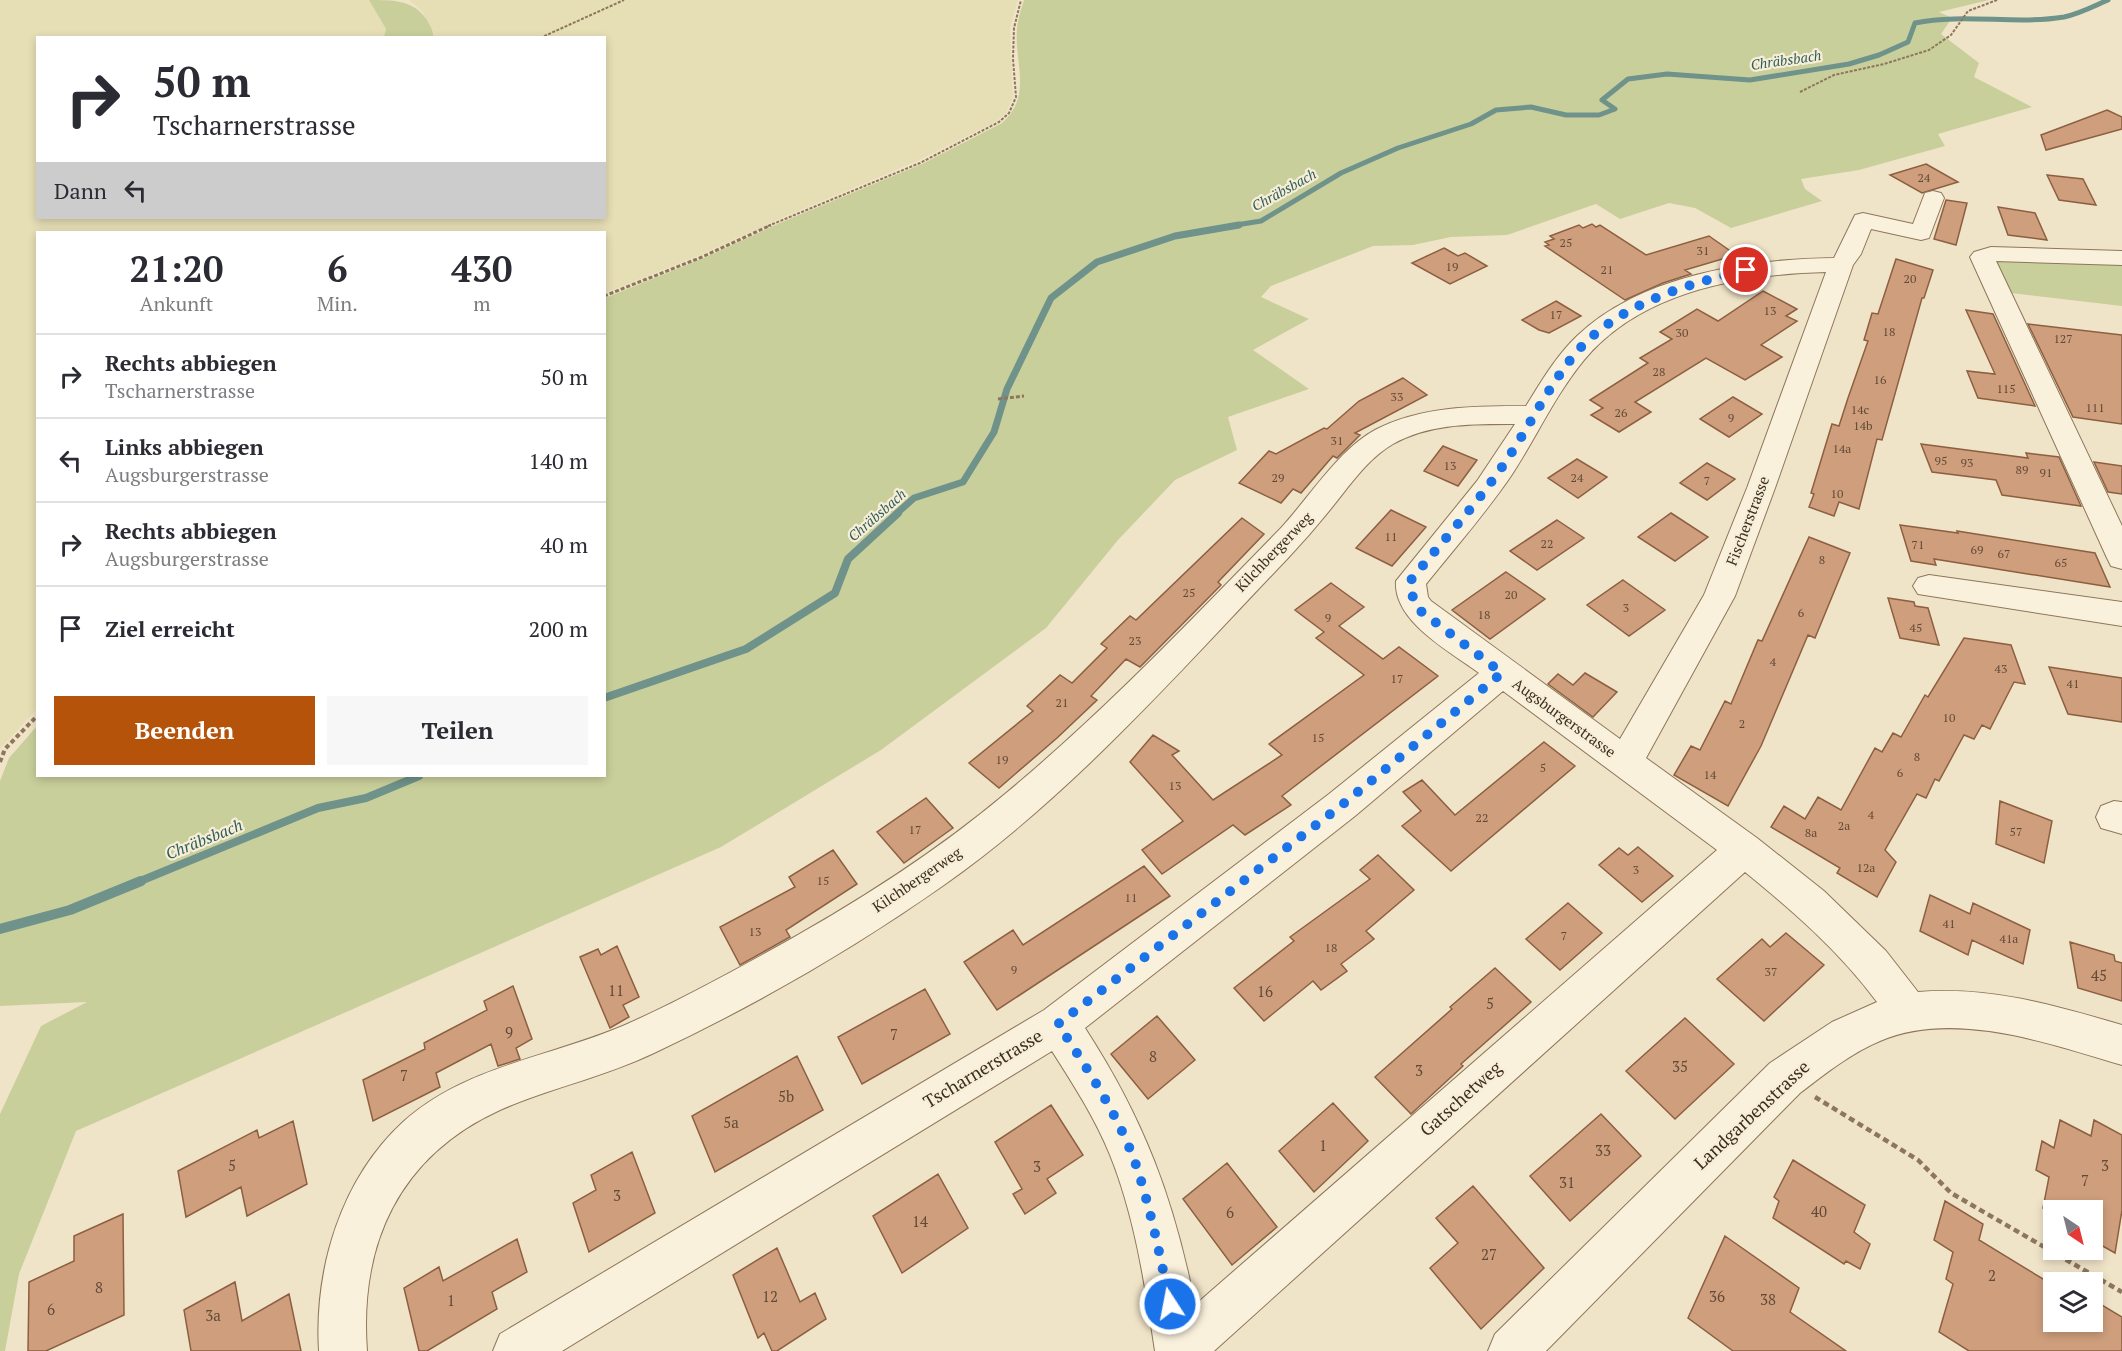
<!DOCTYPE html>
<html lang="de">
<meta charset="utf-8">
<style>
body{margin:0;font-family:"PT Serif",serif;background:#f7f7f7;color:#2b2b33;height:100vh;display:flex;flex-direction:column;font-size:22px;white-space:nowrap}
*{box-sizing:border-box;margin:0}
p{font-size:20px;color:#7c7c81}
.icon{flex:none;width:33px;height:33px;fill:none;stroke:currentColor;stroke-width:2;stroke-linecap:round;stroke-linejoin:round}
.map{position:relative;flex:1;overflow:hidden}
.drawer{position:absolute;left:36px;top:231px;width:570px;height:546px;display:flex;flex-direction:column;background:#fff;border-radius:0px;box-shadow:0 3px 9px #0003}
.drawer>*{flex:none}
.hud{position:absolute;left:36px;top:36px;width:570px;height:183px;border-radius:0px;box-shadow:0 3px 9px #0003;background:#fff;color:#2b2b33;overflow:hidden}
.needle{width:39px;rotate:145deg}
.buttons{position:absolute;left:2043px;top:1200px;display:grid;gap:12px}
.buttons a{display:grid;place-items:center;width:60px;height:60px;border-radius:0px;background:#fff;box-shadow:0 3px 9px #0003;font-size:30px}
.pin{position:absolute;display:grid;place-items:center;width:51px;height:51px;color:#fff;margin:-26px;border:3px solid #fff;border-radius:50%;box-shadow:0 2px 6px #0007}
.me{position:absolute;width:66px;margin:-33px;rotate:349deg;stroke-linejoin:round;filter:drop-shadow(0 0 4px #0008)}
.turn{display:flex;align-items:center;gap:21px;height:126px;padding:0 18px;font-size:27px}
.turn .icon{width:78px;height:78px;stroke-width:2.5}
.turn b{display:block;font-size:42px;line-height:51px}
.then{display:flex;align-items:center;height:57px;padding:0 18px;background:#0003;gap:12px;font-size:22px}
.eta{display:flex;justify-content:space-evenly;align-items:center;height:102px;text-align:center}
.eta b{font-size:36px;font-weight:600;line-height:42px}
.cta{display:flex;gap:12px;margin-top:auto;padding:12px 18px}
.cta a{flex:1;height:69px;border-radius:0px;background:#b45309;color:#fff;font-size:24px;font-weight:600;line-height:69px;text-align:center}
.cta a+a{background:#f7f7f7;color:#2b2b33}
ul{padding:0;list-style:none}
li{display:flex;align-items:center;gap:18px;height:84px;padding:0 18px;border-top:2px solid #e1e1e2}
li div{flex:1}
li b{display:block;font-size:22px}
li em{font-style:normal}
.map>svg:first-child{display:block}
</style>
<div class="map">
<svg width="2122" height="1351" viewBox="0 0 2122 1351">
<rect width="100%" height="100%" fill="#f0e4c8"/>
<path fill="#e6deb5" d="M0,0H369L386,29L384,38H38V218H604V38L433,37L434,33L422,11L409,0H1018L1010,28L1013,97L1006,113L997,121L917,161L777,220L700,255L605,293L604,232H38L37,709L0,749Z"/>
<path fill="#c9cf9b" d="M369,0C394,0 414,0 427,20C430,26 434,31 433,37H384L386,29Z
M1024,0H1989L1939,12L1952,18L1941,34L1979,63L1974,77L2032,107L1938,134L1945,146L1859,170L1801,179L1805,189L1822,201L1731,228L1695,208L1669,203L1620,219L1596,204L1507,235L1451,237L1413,245L1373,246L1271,286L1261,297L1309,319L1253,350L1309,389L1228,417L1237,450L1175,480L1118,540L1046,628L881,750L721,847L76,1131L19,1274L5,1351H0V1114L41,1026L87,1002L0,1006V781L9,758L37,726L38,776H604L605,298L704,258L782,222L922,164L1002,123C1033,95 1014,64 1017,28C1018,19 1021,9 1024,0Z
M1995,258L2122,263V306L2011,293Z"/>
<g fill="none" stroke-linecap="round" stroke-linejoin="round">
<path stroke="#6f938a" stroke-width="5" d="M1230,226L1261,221L1341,173L1398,148L1471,124L1496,110L1531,107L1566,115H1599L1615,109L1602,100L1628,79L1667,74L1750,80L1849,64L1879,55L1908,42L1915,23C1964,13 2015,25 2064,17C2079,14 2094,6 2108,0"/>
<path stroke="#6f938a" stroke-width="7" d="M896,514L914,498L963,482L994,432L1007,389L1051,298L1097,262L1175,236L1239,225"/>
<path stroke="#6f938a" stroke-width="8" d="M604,698L746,649L835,593L848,559L898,513
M138,882L318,808L366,798L419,776"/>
<path stroke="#6f938a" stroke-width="10" d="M0,929L70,910L141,881"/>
</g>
<path fill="#cf9f7d" stroke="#8d5f41" stroke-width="1.5" d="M2107,110L2122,117V129L2046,150L2041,135Z
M1926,164L1958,182L1922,193L1890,175Z
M2047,175L2083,179L2096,205L2059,200Z
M1946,200L1967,203L1956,245L1934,239Z
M1998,207L2035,213L2047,240L2008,235Z
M1592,224L1596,227L1600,225L1646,255L1709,236L1736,255L1685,270L1691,274L1663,283L1625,300L1545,246L1549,245L1545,242L1554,239L1550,236L1579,225L1583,228Z
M1444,248L1458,256L1465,253L1487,266L1450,284L1412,263Z
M1896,259L1933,270L1924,298H1922L1882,440L1877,439L1859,509L1839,502L1834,516L1809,507L1814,494L1811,493L1832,424L1839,426L1848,398L1868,341L1864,340L1872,313L1878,314Z
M1763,291L1797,309L1786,316L1797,321L1761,345L1782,357L1745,380L1706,358L1635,402L1651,412L1619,432L1591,415L1603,408L1590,400L1648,363L1640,358L1672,339L1660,332L1697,309L1718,321Z
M1556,301L1581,316L1549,333L1539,330L1522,320Z
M1966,310L1993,314L2035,406L1978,398L1967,371L1995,374Z
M2028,324L2122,335V424L2073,417Z
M1403,378L1427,395L1355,433L1360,435L1337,458L1333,456L1301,493L1293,489L1281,503L1239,483L1269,451L1276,454L1324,428L1327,429L1359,401Z
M1733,397L1762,414L1729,437L1700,419Z
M1921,444L2028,458L2026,453L2059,457L2081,506L2002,495L1996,480L1932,472Z
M1443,446L1477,460L1458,486L1424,471Z
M1577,459L1607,477L1578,498L1548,478Z
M2094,462L2122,466V494L2108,492Z
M1707,463L1735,479L1707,500L1680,483Z
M1391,510L1426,527L1392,566L1356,548Z
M1671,513L1708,537L1675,561L1638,537Z
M1242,518L1264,534L1218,582L1221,585L1140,667L1126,659L1091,696L1097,700L1057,738L999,788L969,763L1033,711L1027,706L1060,675L1072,683L1107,648L1101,644L1130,616L1136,620Z
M1557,520L1584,538L1537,570L1510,551Z
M1900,525L1958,533L1957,531L2095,553L2110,587L1934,559L1936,565L1911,561Z
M1809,537L1850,553L1815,638L1808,635L1761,746L1728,806L1674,775L1691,746L1700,750L1725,701L1731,704L1758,640L1762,641Z
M1506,572L1545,599L1490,639L1452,610Z
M1623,580L1665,610L1629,636L1587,605Z
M1331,583L1364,607L1339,626L1383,659L1399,647L1438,676L1282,796L1291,805L1245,835L1233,825L1162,874L1142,850L1183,821L1130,762L1153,735L1179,751L1172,755L1213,800L1282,755L1269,744L1364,675L1316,638L1324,632L1295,610Z
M1888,598L1914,602L1915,606L1928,608L1939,645L1900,638Z
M1964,638L2011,645L2025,684L2014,682L1990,729L1982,725L1974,739L1964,735L1939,781L1935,779L1926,798L1917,794L1885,850L1896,862L1877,897L1837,873L1840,868L1771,827L1784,806L1805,819L1818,797L1841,810L1875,748L1882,752L1893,733L1901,737L1925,695L1928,697Z
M2049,667L2122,678V722L2068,714Z
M1585,673L1617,692L1593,717L1548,684L1558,674L1573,685Z
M1544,742L1575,766L1451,871L1402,826L1421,811L1403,792L1422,780L1455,815Z
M926,798L953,828L904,863L877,832Z
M2000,801L2052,821L2044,863L1996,844Z
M1638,847L1673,876L1642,902L1599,865L1619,848L1628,855Z
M833,850L857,884L786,930L790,937L740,965L720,927L795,887L789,877Z
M1378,855L1414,890L1366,931L1374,939L1341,964L1347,971L1321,990L1313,981L1264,1021L1234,988L1294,941L1290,937L1370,879L1360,870Z
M1144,866L1170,896L997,1010L964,962L1013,930L1023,945Z
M1930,895L1970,914L1973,903L2030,930L2023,964L1972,940L1968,955L1920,931Z
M1568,903L1602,933L1560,970L1526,939Z
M1786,933L1824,965L1764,1021L1717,979L1762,939L1770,947Z
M2070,942L2114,955L2115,961L2122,963V1001L2078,988Z
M617,946L639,997L623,1005L629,1017L610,1028L580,957L598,949L601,955Z
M1495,968L1531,1002L1461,1064L1463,1066L1411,1114L1375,1077L1452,1009L1450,1007Z
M513,986L532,1039L516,1048L520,1059L498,1066L491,1044L436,1073L440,1087L373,1121L363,1080L425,1049L424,1043L487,1010L484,1001Z
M925,989L950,1034L862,1084L838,1037Z
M1157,1016L1195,1060L1148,1099L1111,1054Z
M1685,1018L1734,1064L1675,1119L1626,1071Z
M797,1056L823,1110L715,1172L692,1116Z
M1333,1103L1368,1141L1314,1192L1279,1151Z
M1051,1105L1083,1155L1047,1179L1056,1193L1025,1214L1013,1194L1022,1189L995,1142Z
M1601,1114L1641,1156L1570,1221L1530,1176Z
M2060,1120L2091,1136L2094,1120L2122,1135V1210L2115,1253L2092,1240V1210H2054V1214L2043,1208L2049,1177L2036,1170L2042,1141L2054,1148Z
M293,1121L307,1184L247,1216L241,1187L186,1217L178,1171L257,1130L259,1138Z
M632,1152L655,1213L589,1252L573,1203L596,1190L591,1175Z
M1793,1160L1865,1205L1854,1232L1870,1244L1860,1269L1846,1261L1844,1264L1773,1218L1779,1201L1774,1197Z
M1227,1163L1277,1227L1232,1265L1183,1199Z
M938,1174L968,1228L902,1273L873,1216Z
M1473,1186L1544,1268L1481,1329L1430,1268L1458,1243L1436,1218Z
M1945,1201L1983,1224L1979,1240L2048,1282L2050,1273L2066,1282H2054V1322H2092V1299L2122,1317V1351H1969L1939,1332L1953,1284L1946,1279L1953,1252L1934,1240Z
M123,1214L124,1315L46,1351H28L29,1282L74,1261V1236Z
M1725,1236L1799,1288L1790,1312L1846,1351H1733L1688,1318Z
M517,1239L527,1272L492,1292L497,1309L427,1351H419L404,1288L439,1267L443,1281Z
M777,1248L800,1302L815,1293L826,1319L777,1351H772L764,1333L758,1338L733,1275Z
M235,1282L242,1321L289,1294L301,1351H191L184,1310Z"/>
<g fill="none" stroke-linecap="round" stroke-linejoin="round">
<defs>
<path id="minor" d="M1933,191L1941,193L1944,198L1929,238L1921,240L1871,229L1861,254L1853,265L1775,488L1735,596L1646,758L1757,838L1824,891L1886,951L1918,992C1989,986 2054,1005 2122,1025V1065C2050,1044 1954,1009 1880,1041C1851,1053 1825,1074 1800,1093L1546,1351H1488L1495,1334L1770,1063L1832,1022L1877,1002C1840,952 1793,911 1745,872L1214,1351H1155C1145,1285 1135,1217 1110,1155C1095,1118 1073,1084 1052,1051L562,1351H493L500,1334L1044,1010L1329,794L1479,673C1451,652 1393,622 1396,581L1477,481L1515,424C1474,424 1430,423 1393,444C1367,459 1348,488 1329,511C1316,527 1302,543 1288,558C1179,672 1073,794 944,885C853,949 754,1006 654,1053C604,1077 550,1088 500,1110C399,1156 359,1244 367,1351H319C314,1269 341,1179 403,1122C465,1066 551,1057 625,1025C672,1004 717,980 762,955C848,908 930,857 1005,794C1103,713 1191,620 1280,529C1309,498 1338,450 1375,430C1421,406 1475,406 1526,406C1541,382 1556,356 1577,336C1641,275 1749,259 1834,258L1855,215L1863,213L1913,224L1925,193ZM1826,272L1747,488L1704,595L1620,739L1431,601L1428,597L1426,584C1455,548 1485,514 1511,476C1536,438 1555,395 1584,360C1641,291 1742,274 1826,272ZM1503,691L1717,850L1195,1305C1174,1199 1144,1119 1085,1028L1355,816Z
M1991,247L2122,251V265L1996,261L2122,526V569L2111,566L2107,558L1970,257L1974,252Z
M1929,575L2122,602V626L1918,594L1913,586L1918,578Z
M2114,801L2122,802V834L2101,828L2096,817L2101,806Z"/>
</defs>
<use href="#minor" stroke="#8d765c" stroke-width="2"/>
<path stroke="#8d765c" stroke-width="2" stroke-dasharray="3 1.5" stroke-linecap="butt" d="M540,38L624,0
M1800,92L1834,75L1884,64L1929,50L1951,35L1968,11L1997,0
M768,226L920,163L999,122L1009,113L1016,97L1013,59L1014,28L1021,0"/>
<path stroke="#8d765c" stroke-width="3" stroke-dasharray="4 2" stroke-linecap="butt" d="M604,296L702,257L771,225
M998,399L1024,396"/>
<path stroke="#8d765c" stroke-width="4" stroke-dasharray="4.5 3" stroke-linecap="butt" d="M0,762L5,749L38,715"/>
<path stroke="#8d765c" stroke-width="4.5" stroke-dasharray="6 4" stroke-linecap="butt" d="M1815,1097L1918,1160L1951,1193L2122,1292"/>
<use href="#minor" fill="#faf1dc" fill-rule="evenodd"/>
</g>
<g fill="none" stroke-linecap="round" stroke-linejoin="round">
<path stroke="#1a73e8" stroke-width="10" stroke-dasharray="0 18" d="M1170,1304C1161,1260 1152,1216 1139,1174C1122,1120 1088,1070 1058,1024L1342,805L1502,673L1418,609L1410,590L1411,580C1444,539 1481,500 1510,455C1533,420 1556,372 1586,342C1629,301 1689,284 1746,270"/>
</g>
<g text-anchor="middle" stroke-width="4.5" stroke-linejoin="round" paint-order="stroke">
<g font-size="12" fill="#624a37">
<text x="1924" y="182">24</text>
<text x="1566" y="247">25</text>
<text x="1703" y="255">31</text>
<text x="1452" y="271">19</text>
<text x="1607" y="274">21</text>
<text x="1910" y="283">20</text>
<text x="1770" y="315">13</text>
<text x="1556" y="319">17</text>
<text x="1889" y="336">18</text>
<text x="1682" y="337">30</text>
<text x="2063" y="343">127</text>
<text x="1659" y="376">28</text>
<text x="1880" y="384">16</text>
<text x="2006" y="393">115</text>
<text x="1397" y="401">33</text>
<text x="2095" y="412">111</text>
<text x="1860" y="414">14c</text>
<text x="1621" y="417">26</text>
<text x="1731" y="422">9</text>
<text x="1863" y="430">14b</text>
<text x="1337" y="445">31</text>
<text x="1842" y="453">14a</text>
<text x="1941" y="465">95</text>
<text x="1967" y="467">93</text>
<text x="1450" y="470">13</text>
<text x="2022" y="474">89</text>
<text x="2046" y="477">91</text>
<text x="1278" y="482">29</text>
<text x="1577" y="482">24</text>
<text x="1707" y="485">7</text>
<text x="1837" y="498">10</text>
<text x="1391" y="541">11</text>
<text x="1547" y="548">22</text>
<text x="1918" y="549">71</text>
<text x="1977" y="554">69</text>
<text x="2004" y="558">67</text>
<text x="1822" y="564">8</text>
<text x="2061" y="567">65</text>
<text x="1189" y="597">25</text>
<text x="1511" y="599">20</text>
<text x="1626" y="612">3</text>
<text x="1801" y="617">6</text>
<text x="1484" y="619">18</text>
<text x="1328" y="622">9</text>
<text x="1916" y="632">45</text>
<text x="1135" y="645">23</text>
<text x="1773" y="666">4</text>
<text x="2001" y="673">43</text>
<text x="1397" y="683">17</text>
<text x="2073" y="688">41</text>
<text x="1062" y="707">21</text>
<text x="1949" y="722">10</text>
<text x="1742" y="728">2</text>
<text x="1318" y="742">15</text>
<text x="1917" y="761">8</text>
<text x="1002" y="764">19</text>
<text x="1543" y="772">5</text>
<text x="1900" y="777">6</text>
<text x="1710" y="779">14</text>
<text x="1175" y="790">13</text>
<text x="1871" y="819">4</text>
<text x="1482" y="822">22</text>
<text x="1844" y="830">2a</text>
<text x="915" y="834">17</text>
<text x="2016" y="836">57</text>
<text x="1811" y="837">8a</text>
<text x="1866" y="872">12a</text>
<text x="1636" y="874">3</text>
<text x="823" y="885">15</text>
<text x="1131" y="902">11</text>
<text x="1949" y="928">41</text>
<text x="755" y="936">13</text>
<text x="1564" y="940">7</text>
<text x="2009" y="943">41a</text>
<text x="1331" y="952">18</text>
<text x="1014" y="974">9</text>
<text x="1771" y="976">37</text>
</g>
<g font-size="14" font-style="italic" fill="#2f5d5a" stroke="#f7eed8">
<text transform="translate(1786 60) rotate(-8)" y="5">Chräbsbach</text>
<text transform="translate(1284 190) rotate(-29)" y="5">Chräbsbach</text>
<text transform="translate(877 515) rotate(-41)" y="5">Chräbsbach</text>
</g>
<g font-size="15" fill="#3d2e20" stroke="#f7eed8">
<text transform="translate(1748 521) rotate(-69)" y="5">Fischerstrasse</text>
<text transform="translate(1274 552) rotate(-46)" y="5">Kilchbergerweg</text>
<text transform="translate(1564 718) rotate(36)" y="5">Augsburgerstrasse</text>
<text transform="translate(917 880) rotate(-34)" y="5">Kilchbergerweg</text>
</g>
<g font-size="15" fill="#624a37">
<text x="2099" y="981">45</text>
<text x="616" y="996">11</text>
<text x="1265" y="997">16</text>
<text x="1490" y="1009">5</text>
<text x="509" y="1038">9</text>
<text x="894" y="1040">7</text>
<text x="1153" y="1062">8</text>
<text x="1680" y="1072">35</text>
<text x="1419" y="1076">3</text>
<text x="404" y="1081">7</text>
<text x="786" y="1102">5b</text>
<text x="731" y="1128">5a</text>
<text x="1323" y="1151">1</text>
<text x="1603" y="1156">33</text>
<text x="232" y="1171">5</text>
<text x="2105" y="1171">3</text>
<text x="1037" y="1172">3</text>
<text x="2085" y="1186">7</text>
<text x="1567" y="1188">31</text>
<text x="617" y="1201">3</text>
<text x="1819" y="1217">40</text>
<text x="1230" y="1218">6</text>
<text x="920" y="1227">14</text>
<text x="1489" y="1260">27</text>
<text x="1992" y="1281">2</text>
<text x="99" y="1293">8</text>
<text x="770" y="1302">12</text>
<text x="1717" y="1302">36</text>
<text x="1768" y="1305">38</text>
<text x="451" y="1306">1</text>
<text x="51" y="1315">6</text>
<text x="213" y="1321">3a</text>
</g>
<g font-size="16" font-style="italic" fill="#2f5d5a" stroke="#f7eed8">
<text transform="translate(204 839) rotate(-22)" y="6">Chräbsbach</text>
</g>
<g font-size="18" fill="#3d2e20" stroke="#f7eed8">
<text transform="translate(983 1069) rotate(-31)" y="6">Tscharnerstrasse</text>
<text transform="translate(1461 1099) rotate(-42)" y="6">Gatschetweg</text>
<text transform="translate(1752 1115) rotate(-43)" y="6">Landgarbenstrasse</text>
</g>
</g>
</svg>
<div class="buttons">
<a><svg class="needle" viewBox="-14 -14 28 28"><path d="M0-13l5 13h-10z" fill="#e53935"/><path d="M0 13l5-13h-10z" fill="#7c7c81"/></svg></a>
<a><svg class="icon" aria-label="layers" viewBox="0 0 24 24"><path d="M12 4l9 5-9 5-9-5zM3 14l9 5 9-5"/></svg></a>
</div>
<div class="pin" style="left:1746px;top:270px;background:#d93025"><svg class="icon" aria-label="arrive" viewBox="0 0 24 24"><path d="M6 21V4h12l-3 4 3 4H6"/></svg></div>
<svg class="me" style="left:1170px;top:1304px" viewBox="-20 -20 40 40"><circle r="17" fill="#1a73e8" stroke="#fff" stroke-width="3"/><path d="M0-11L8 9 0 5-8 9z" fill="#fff"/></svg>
<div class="hud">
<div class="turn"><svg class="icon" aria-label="right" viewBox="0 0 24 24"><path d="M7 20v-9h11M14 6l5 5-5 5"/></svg><div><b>50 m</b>Tscharnerstrasse</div></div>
<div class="then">Dann<svg class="icon" aria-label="left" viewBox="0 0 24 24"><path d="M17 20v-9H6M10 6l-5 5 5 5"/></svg></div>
</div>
<section class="drawer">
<div class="eta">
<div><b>21:20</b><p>Ankunft</p></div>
<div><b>6</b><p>Min.</p></div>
<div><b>430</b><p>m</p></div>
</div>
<ul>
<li><svg class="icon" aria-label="right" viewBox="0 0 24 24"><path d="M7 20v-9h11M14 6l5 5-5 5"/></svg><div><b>Rechts abbiegen</b><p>Tscharnerstrasse</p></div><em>50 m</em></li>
<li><svg class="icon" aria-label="left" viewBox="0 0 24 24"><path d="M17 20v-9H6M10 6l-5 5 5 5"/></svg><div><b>Links abbiegen</b><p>Augsburgerstrasse</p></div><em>140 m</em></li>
<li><svg class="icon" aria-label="right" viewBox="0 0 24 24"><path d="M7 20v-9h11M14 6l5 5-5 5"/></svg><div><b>Rechts abbiegen</b><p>Augsburgerstrasse</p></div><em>40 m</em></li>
<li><svg class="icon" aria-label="arrive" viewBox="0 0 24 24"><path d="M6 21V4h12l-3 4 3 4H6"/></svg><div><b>Ziel erreicht</b></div><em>200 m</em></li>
</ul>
<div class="cta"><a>Beenden</a><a>Teilen</a></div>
</section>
</div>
